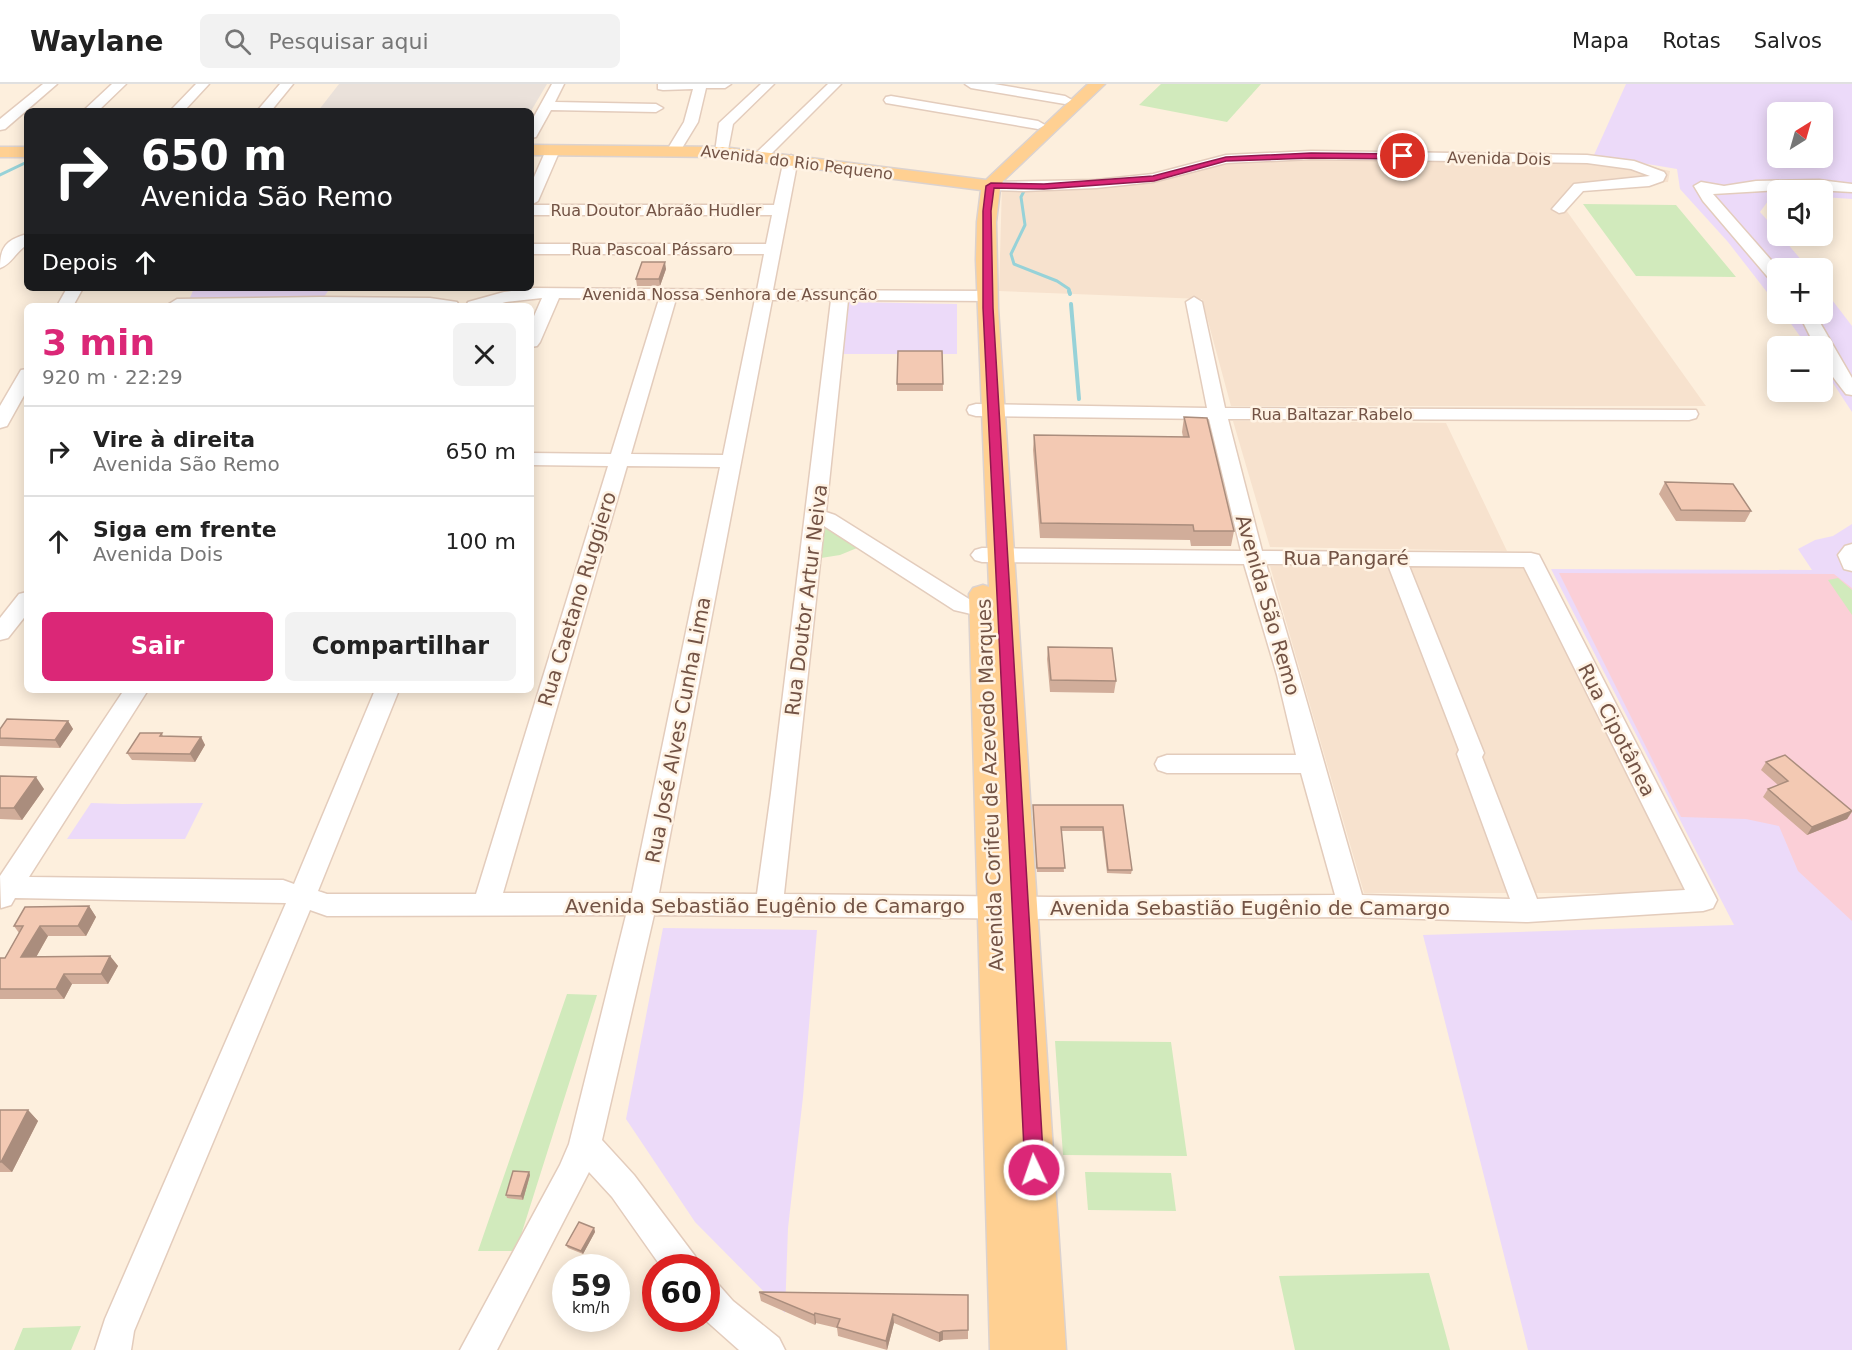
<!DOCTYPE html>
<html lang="pt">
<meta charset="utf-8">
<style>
body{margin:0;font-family:"DejaVu Sans",sans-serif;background:#f2f2f2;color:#222;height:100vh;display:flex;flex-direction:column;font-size:22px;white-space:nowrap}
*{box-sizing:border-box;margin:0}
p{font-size:20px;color:#767676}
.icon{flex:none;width:33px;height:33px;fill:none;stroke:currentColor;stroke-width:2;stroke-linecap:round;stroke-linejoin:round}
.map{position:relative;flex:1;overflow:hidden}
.side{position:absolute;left:24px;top:219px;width:510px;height:390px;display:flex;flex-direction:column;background:#fff;border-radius:9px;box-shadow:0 3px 15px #0003}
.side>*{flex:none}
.top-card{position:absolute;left:24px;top:24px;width:510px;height:183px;border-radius:9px;box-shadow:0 3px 15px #0003;background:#202124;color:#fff;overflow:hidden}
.needle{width:39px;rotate:37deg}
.tools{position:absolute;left:1767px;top:18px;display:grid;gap:12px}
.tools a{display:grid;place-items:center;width:66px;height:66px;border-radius:9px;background:#fff;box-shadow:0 3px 15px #0003;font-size:30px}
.speed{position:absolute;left:552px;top:1170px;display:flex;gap:12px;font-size:30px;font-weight:700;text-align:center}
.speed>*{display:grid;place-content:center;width:78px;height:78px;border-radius:50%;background:#fff;box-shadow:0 3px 15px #0003;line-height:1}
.speed small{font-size:15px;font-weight:400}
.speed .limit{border:9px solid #d22;background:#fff;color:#111}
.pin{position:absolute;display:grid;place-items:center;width:51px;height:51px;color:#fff;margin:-26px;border:3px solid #fff;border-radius:50%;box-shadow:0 2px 6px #0007}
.me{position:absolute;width:66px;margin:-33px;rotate:357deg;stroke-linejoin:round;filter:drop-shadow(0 0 4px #0008)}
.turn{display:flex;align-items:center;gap:21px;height:126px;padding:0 18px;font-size:27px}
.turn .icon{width:78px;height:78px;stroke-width:2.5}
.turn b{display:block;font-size:42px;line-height:51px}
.then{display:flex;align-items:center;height:57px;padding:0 18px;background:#0003;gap:12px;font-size:22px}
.round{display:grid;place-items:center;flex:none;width:63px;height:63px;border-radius:9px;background:#f2f2f2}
.overview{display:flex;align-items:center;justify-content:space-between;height:102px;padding:0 18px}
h1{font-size:36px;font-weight:800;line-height:45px;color:#db2777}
.action{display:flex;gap:12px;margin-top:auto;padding:12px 18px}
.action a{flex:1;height:69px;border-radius:9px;background:#db2777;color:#fff;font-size:24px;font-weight:800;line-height:69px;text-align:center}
.action a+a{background:#f2f2f2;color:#222}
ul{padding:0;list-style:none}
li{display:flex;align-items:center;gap:18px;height:90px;padding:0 18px;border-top:2px solid #e0e0e0}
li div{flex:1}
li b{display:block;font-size:22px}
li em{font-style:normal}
header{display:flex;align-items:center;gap:36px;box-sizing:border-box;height:84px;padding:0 30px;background:#fff;border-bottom:2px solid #e0e0e0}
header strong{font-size:28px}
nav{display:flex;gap:33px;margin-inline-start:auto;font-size:21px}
.search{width:420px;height:54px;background:#f2f2f2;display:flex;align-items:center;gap:15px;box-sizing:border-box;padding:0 21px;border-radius:9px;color:#767676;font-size:22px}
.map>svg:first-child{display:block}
</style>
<header>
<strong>Waylane</strong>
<div class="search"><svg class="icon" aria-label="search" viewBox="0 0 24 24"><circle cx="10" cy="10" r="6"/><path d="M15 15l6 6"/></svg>Pesquisar aqui</div>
<nav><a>Mapa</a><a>Rotas</a><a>Salvos</a></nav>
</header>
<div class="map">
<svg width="1852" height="1266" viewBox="0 0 1852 1266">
<rect width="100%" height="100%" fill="#fdefdd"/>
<path fill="#f7e2ce" d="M1312,67L1644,81L1670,87L1668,98L1588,103L1566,126L1706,322H1231L1202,215L999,207L1002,101L1151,91L1232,71Z
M1233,337L1446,339L1507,467L1270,463Z
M1527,480L1692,809H1364L1270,482Z"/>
<path fill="#eae1da" d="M339,0H547L531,27H318Z"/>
<path fill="#ecdaf9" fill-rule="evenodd" d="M1626,0H1852V115L1823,113L1822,106H1778L1777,115L1768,117L1760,128L1777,147L1778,152H1781L1808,184H1778L1777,221L1728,158L1680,105L1677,85L1594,71ZM1778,28H1822V74H1778Z
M194,204H330L324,213L190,214Z
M1823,204L1852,242V328L1823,284L1822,262H1807L1784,230H1822Z
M849,218L957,220V270H843Z
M1852,440V1266H1528L1423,851L1734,841L1551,485L1812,486L1798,465L1815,456L1833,452Z
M91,719L122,720L203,719L185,755H67Z
M663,844L817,846L803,1013L788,1144L785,1229L695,1138L626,1035Z"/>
<path fill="#fbcfd7" d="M1559,489L1834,490L1852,504V837L1798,787L1779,742L1746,735L1681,733Z"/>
<path fill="#d1eabc" d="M1161,0H1261L1227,38L1139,21Z
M1583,120L1676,121L1736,193L1636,192Z
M824,443L857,464L840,471L821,474Z
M1838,494L1852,506V531L1828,496Z
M567,910L597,911L516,1167H478Z
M1055,957L1171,958L1187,1072L1063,1071Z
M1085,1088L1171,1089L1176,1127L1088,1126Z
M1429,1189L1450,1266H1295L1279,1192Z
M81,1242L71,1266H14L23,1244Z"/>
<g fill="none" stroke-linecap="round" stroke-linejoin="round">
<path stroke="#97d2d8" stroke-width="3" d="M0,91L27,78
M1024,107L1021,113L1025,141L1011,170L1014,180L1057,197L1069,205L1070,209"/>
<path stroke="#97d2d8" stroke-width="4" d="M1069,207L1070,210
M1071,220L1079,315"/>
<defs>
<path id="minor" d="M43,0H57L5,45L0,46V35Z
M112,0H126L98,27H83Z
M196,0H209L184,27H170Z
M280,0H293L271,27H257Z
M552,0H564L555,18L656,20L663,24L656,28L551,26L536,53L531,54V38Z
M658,0H731L725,4H706L698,38L679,69L674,70L667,66L684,38L693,5L663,6L658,5Z
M761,0H774L733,40L727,71H717L715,68L719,39Z
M828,0H841L767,74H757L755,71L757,68Z
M965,0H994L1065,12L1072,16L1065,20L971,4Z
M891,12L1038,37L1045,41L1038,45L886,19L884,16L886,13Z
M553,62L560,66L538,117L531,121V100L546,66Z
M1311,67L1587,71L1634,77L1664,88L1666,91L1663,97L1649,102L1583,107L1564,128L1559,129L1552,125L1574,100L1650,92L1631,85L1587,79L1311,75L1226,79L1153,98L1096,104L1024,107L991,106L984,102L991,98L1096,96L1153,90L1226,71Z
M791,71L798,75L773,206L988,207L996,212L988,217L848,216L826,428L835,431L969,515L1008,522L1011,527L1008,532L984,533L954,526L824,442L784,810L1051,813L1335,811L1301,689H1167L1158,686L1155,680L1158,674L1167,671H1296L1277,591L1244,480L982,478L975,476L971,471L975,466L982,464L1241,467L1209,335L976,332L969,330L967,326L969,322L976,320L1207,324L1186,218L1194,213L1202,218L1225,324L1696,326L1698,330L1696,334L1689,336L1228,335L1262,467L1531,469L1539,471L1717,816L1713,824L1703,827L1528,838L1352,833L1051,835L654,831L602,1056L634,1091L695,1172L700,1184H662L612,1113L589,1088L497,1266H460L560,1081L569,1060L626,831L327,832L310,826L134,1247L131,1266H95L105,1235L286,819L15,814L11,821L1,824L0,792L124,606H148L29,793L283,796L294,800L375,606H399L318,807L327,810H476L608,382L531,381V369L611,370L659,215L559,214L540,258L537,262L531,263V239L542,214L506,218L492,222H466L468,218L504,208L534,204L757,206L764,170H531V160H766L772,131H531V121H774L784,75ZM676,215H755L723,371L631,370ZM772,216H831L771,709L757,810L659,809ZM627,382L720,383L632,809H503ZM1266,480L1388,481L1459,666L1457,670L1510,815L1362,811C1330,701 1300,590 1266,480ZM1409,482L1524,483L1685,806L1537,815L1482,673L1484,669Z
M1819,96L1852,100V108L1797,105L1713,110L1778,184V200L1772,198L1703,117L1694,102L1701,98L1724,102L1756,97Z
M27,150V161C16,167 11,181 0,184C0,163 6,156 27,150Z
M67,204H83L73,222H57Z
M320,213L430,214L457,218L459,222H170L169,220L177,215Z
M1799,230H1815L1852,294V311L1846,310C1834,294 1822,282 1822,262H1815Z
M27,285V306L7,342L0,344V322L21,286Z
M1852,460V487L1844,485L1838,471L1845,462Z
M27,508V530L8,554L0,556V534L19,510Z
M706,1195L718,1200L733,1217L779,1254L785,1266H739L703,1234H706Z"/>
<path id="major" d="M1088,0H1105L1003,97L1000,105L996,138L998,224L1066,1266H990L969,510L973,504L983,501L989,503L976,176L977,138L981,106L722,73L531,71V61L722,63L986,96Z
M0,63H27V73H0Z"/>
</defs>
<use href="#minor" stroke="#e3ccbc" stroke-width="3"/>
<use href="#major" stroke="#dbd2cf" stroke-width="3"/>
<use href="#minor" fill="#fff" fill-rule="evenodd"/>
<use href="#major" fill="#ffd092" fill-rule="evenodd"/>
</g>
<path fill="#d1ad9a" d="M666,185L660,202H637L636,195Z
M942,267L943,307H897V300Z
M1184,333L1234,447L1231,462H1191L1190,456L1040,454L1033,366L1034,351L1183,353L1182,348Z
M1665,398L1751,427L1745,438L1676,437L1659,410Z
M1048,563L1116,597L1114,609L1050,608L1047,575Z
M68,637L73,645L60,664L0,662V645Z
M162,649L163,652L201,653L205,661L195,678L132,676L127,669Z
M1766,678L1852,727V728L1847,735L1807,751L1763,713L1768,705L1778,701L1761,686Z
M0,692L44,705L22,736L0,735Z
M1033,721H1123L1132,786L1131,790L1107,789L1102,747H1061L1064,788H1037Z
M89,822L96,833L86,852H48L36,873L110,872L118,882L108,900H72L64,915H0V874H5L19,849L14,842Z
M0,1026H28L38,1037L12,1088H0Z
M529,1088L530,1091L523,1116L507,1114L506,1111Z
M594,1144L595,1148L583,1170L568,1164L566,1161Z
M759,1208L968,1211V1255L943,1256L939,1258L894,1239L887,1266L838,1252L837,1244L816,1239L815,1241L761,1217Z"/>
<path fill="#aa8d7d" d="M665,178L666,185L660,202L659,195Z
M68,637L73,645L60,664L55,656Z
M201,653L205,661L195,678L190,670Z
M36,693L44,705L22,736L14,724Z
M1852,727L1847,735L1807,751L1812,743Z
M89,822L96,833L86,852L78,842Z
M40,842L48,852L30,884L21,873Z
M110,872L118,882L108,900L101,890Z
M64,890L72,900L64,915L56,905Z
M28,1026L38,1037L12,1088L1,1078Z
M529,1088L530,1091L523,1116L521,1112Z
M594,1144L595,1148L583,1170L581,1167Z
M815,1229L816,1239L815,1241L814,1231Z
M893,1230L894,1239L887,1266L886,1257Z
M943,1247V1256L939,1258V1249Z"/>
<path fill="#f3c9b3" stroke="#aa8d7d" stroke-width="1.5" d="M642,178H665L659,195H636Z
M898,267H942L943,300H897Z
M1184,333L1207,334L1234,447H1194L1193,441L1041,439L1034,351L1189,353Z
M1665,398L1733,400L1751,427L1681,426Z
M1048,563L1112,564L1116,597L1051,596Z
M7,635L68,637L55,656L0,654V645Z
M140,649H162L160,652L201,653L190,670L127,669Z
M1785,671L1852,727L1812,743L1768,705L1788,697L1766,678Z
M0,692L36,693L14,724H0Z
M1033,721H1123L1132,786H1108L1103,743H1061L1065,784H1037Z
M89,822L78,842H40L21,873L110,872L101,890H64L56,905H0V874H5L23,842H14L25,823Z
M0,1026H28L1,1078H0Z
M513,1087L529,1088L521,1112L506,1111Z
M579,1138L594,1144L581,1167L566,1161Z
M759,1208L968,1211V1246L943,1247L939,1249L893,1230L886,1257L837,1243L840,1235L815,1229L814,1231Z"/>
<path fill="#db2777" stroke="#8e194d" stroke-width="1.5" d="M1311,69L1403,70L1407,72L1403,75L1311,74L1226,77L1154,97L1044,105L994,104L991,127L993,224L1044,1086L1041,1092L1034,1094L1028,1092L1025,1086L983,224V127L986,102L991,99L1044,100L1153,92L1226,73Z"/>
<g text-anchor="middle" stroke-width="5" stroke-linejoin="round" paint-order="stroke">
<g font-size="16" fill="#735345" stroke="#fff3e4">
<text transform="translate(1499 74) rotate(1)" y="6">Avenida Dois</text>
<text transform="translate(797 78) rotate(7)" y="6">Avenida do Rio Pequeno</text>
<text x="656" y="132">Rua Doutor Abraão Hudler</text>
<text x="652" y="171">Rua Pascoal Pássaro</text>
<text x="730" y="216">Avenida Nossa Senhora de Assunção</text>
<text x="1332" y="336">Rua Baltazar Rabelo</text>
</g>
<g font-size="20" fill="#735345" stroke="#fff3e4">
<text x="1346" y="481">Rua Pangaré</text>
<text transform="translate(577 515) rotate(-73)" y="7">Rua Caetano Ruggiero</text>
<text transform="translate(806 516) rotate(-83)" y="7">Rua Doutor Artur Neiva</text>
<text transform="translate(1268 521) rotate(74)" y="7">Avenida São Remo</text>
<text transform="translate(678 646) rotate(-79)" y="7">Rua José Alves Cunha Lima</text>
<text transform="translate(1617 646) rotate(63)" y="7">Rua Cipotânea</text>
<text transform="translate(990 701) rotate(-92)" y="7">Avenida Corifeu de Azevedo Marques</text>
<text x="765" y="829">Avenida Sebastião Eugênio de Camargo</text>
<text x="1250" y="831">Avenida Sebastião Eugênio de Camargo</text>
</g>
</g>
</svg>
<div class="tools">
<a><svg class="needle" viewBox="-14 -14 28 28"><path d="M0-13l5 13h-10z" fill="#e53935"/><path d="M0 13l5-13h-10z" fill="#767676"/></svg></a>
<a><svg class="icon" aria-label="sound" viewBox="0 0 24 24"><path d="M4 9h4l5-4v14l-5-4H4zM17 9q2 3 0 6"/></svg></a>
<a>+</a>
<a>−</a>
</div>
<div class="speed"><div>59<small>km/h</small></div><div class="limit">60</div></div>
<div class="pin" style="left:1403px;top:72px;background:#d93025"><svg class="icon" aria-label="arrive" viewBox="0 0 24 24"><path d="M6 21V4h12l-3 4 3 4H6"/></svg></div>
<svg class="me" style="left:1034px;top:1086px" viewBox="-20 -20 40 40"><circle r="17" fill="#db2777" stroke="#fff" stroke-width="3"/><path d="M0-11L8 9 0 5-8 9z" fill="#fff"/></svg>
<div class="top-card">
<div class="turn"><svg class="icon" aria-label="right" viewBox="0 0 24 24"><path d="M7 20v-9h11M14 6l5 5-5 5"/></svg><div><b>650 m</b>Avenida São Remo</div></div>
<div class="then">Depois<svg class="icon" aria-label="ahead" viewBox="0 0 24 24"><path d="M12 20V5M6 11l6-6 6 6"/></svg></div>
</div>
<section class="side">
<div class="overview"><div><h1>3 min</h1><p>920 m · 22:29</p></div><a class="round"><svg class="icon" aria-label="close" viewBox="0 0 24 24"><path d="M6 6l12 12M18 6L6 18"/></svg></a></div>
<ul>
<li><svg class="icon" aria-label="right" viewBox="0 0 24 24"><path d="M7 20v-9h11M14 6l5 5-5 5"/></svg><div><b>Vire à direita</b><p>Avenida São Remo</p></div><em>650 m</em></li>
<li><svg class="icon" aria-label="ahead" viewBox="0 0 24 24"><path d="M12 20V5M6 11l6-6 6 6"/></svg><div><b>Siga em frente</b><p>Avenida Dois</p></div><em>100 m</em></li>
</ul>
<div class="action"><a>Sair</a><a>Compartilhar</a></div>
</section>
</div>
